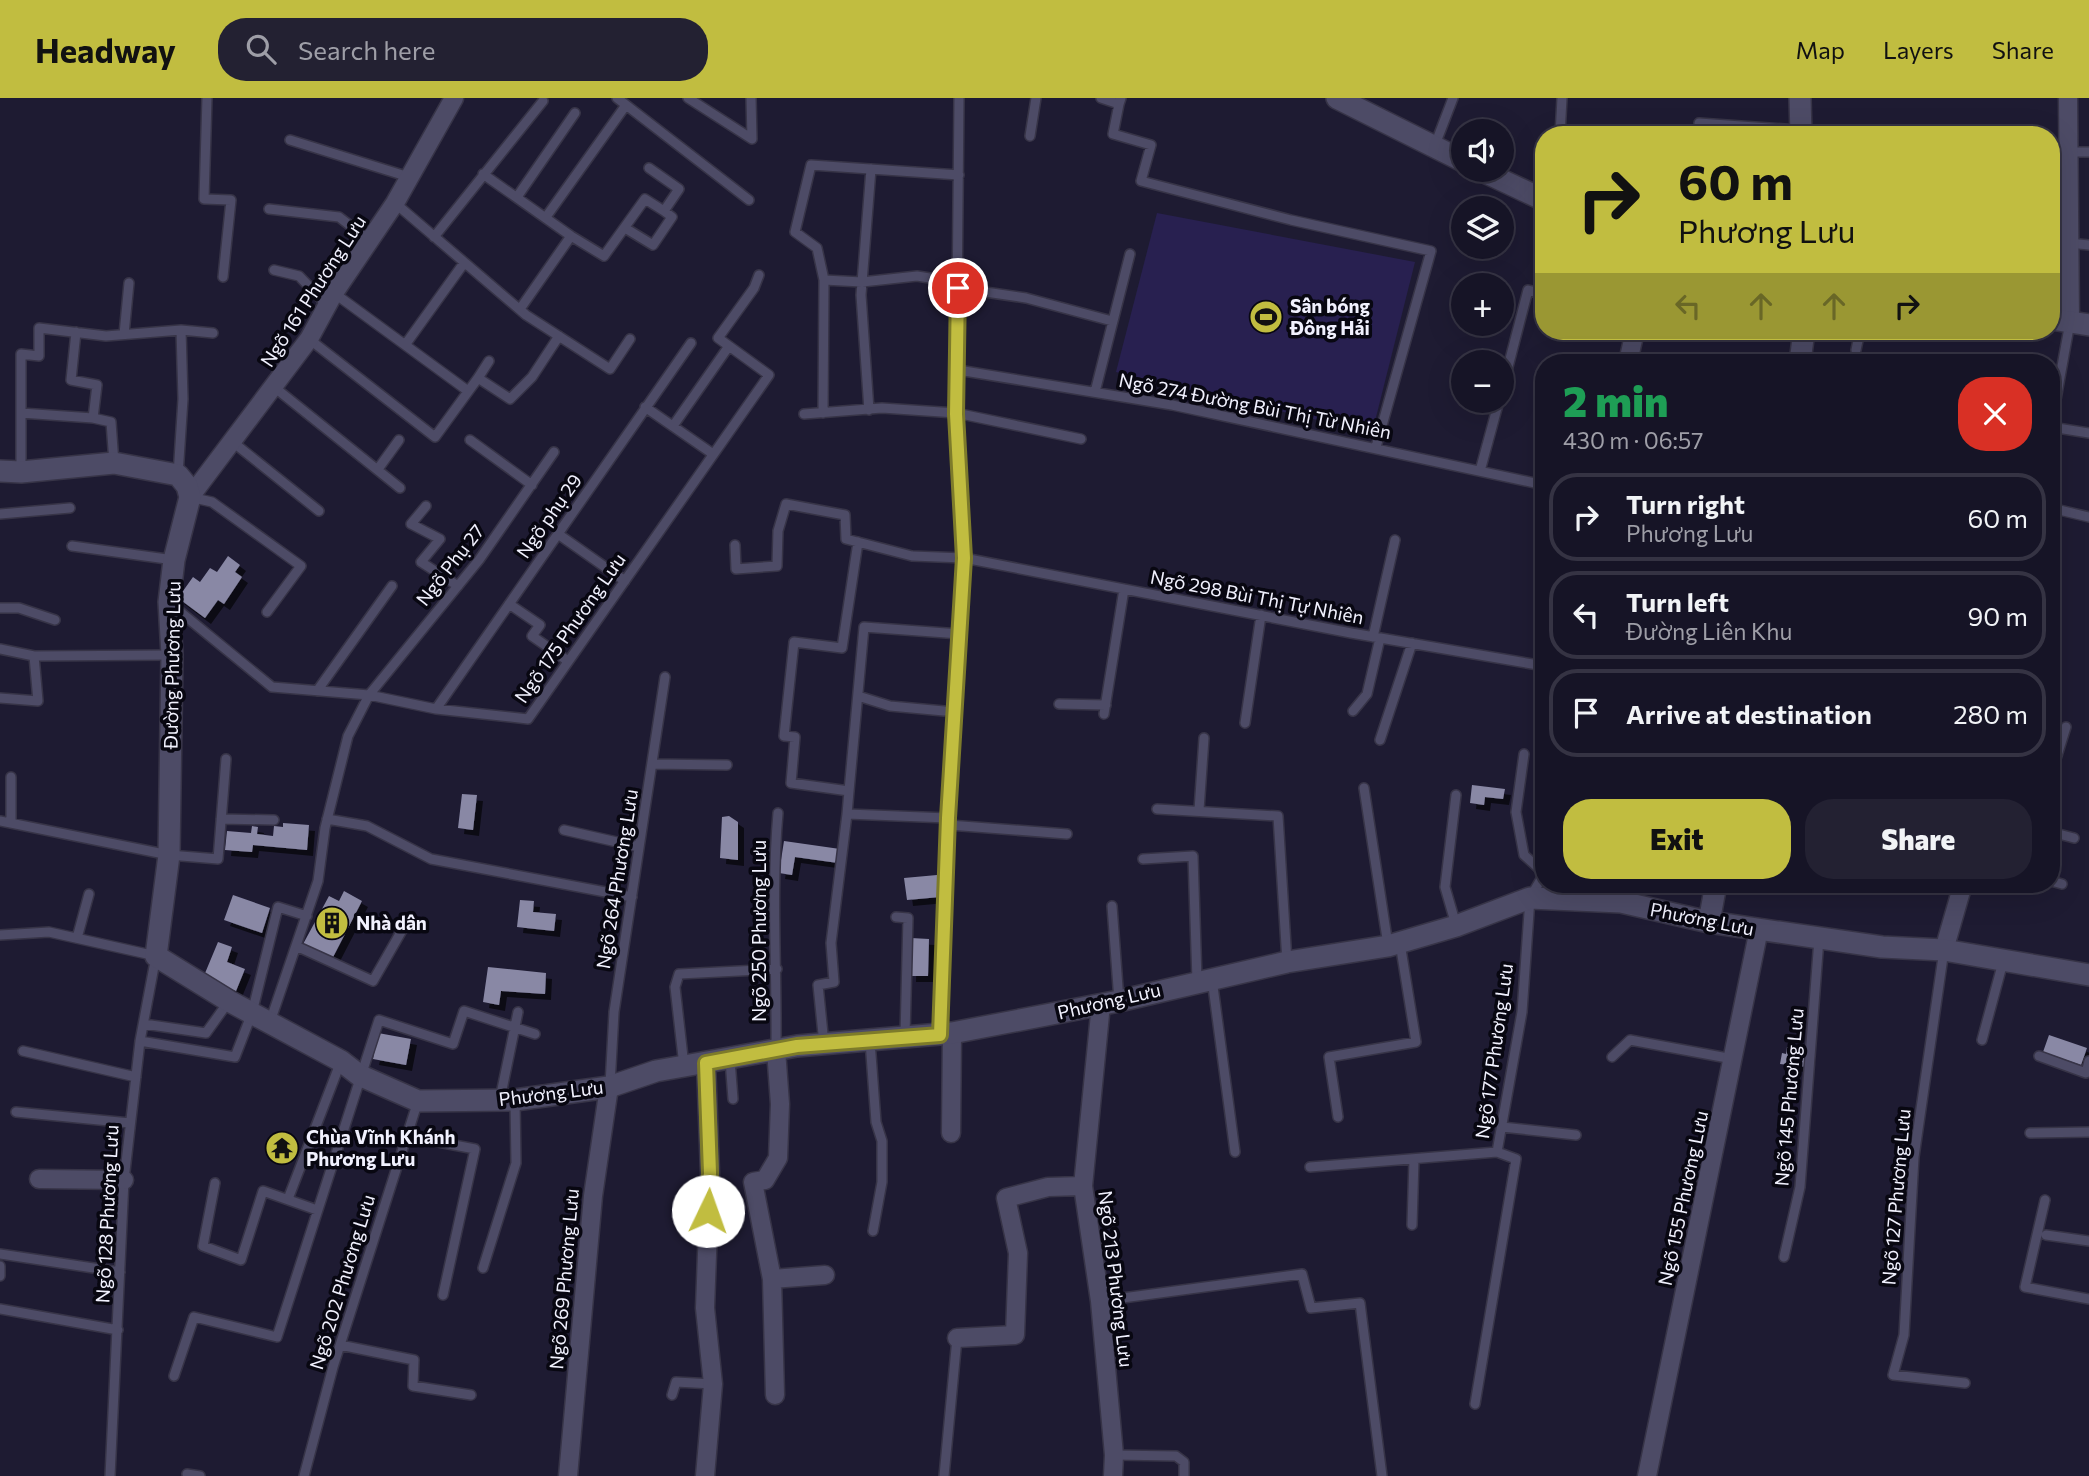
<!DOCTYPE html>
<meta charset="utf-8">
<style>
body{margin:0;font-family:Commissioner,sans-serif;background:#232132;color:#f1f3f6;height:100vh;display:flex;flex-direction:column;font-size:26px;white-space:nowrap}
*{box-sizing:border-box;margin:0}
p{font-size:23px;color:#9e9ea7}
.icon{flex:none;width:38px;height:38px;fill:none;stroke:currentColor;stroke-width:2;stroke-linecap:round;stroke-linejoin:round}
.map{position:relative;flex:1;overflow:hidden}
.panel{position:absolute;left:1535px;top:256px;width:525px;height:539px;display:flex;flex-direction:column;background:#161426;border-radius:28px;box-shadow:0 7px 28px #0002,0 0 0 2px #353343}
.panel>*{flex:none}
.top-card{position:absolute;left:1535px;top:28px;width:525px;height:214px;border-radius:28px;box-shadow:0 7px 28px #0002,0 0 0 2px #353343;background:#c1bd40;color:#111;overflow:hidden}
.controls{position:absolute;left:1451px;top:21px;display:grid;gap:14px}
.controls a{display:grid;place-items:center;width:63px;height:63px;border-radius:50%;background:#161426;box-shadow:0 7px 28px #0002,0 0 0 2px #353343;font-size:35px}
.pin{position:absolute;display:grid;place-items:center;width:60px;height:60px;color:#fff;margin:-30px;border:4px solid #fff;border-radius:50%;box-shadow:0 2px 7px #0007}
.me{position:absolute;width:77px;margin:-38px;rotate:3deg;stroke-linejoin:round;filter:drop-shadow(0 0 5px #0008)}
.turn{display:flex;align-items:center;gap:24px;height:147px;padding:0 28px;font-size:32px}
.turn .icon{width:91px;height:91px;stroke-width:2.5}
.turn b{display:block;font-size:49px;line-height:60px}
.lanes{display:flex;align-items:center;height:66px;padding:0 28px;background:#0003;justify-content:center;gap:35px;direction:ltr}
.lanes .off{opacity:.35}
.round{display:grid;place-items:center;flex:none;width:74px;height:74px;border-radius:28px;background:#232132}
.summary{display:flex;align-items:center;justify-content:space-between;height:119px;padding:0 28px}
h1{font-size:42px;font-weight:800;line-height:52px;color:#1e9e55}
.primary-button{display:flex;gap:14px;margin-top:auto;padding:14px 28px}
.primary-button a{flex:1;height:80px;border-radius:28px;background:#c1bd40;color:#111;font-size:28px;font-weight:800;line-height:80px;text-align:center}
.primary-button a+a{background:#232132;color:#f1f3f6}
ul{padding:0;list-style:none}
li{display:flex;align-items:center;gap:21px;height:88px;margin:0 14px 10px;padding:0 14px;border:4px solid #353343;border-radius:28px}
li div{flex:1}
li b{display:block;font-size:26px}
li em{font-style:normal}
header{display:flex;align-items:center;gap:42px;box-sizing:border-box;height:98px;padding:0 35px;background:#c1bd40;color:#111}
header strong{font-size:33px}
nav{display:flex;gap:38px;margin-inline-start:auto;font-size:24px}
.search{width:490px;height:63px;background:#232132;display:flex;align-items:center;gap:18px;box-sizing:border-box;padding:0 24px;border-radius:28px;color:#9e9ea7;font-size:26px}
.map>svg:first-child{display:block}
</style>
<header>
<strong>Headway</strong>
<div class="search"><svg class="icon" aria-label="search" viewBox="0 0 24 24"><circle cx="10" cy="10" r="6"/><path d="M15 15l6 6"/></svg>Search here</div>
<nav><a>Map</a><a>Layers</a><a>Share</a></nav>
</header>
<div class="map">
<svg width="2089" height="1378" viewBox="0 0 2089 1378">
<defs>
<filter id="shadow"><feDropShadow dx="6" dy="6" stdDeviation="0" flood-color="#0009"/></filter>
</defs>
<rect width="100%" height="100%" fill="#1e1b32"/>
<path fill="#282050" d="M1157,115L1415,164L1372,335L1116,274Z"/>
<path fill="#8988a5" filter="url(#shadow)" d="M228,458L240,467L235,474L242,479L224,506L218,502L205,520L178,500L193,479L200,484L210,470L217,474Z
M1472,687L1505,691L1503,701L1485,699L1484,707L1470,705Z
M462,696L477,697L473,732L458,730Z
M729,718L738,724V762L720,760L722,719Z
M283,725L309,727L307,752L253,747L252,754L225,752L227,733L251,735L252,728L258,729L257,736L273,738L274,728L283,729Z
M784,743L840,751L838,765L795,759L792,777L779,775Z
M937,777L940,799L907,802L904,780Z
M344,793L362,803L331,863L302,848L329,798L339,803Z
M233,797L270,810L262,835L224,822Z
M520,802L534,803L533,814L556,816L554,833L517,829Z
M911,840L929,841L928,878H910Z
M218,844L232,849L227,864L245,871L236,893L203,880Z
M488,869L546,875L545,896L501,893L499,907L483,904Z
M378,935L411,941L406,967L373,961Z
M2049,937L2087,950L2081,967L2043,954Z
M1787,949L1810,952L1808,969L1780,966L1782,955L1786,956Z"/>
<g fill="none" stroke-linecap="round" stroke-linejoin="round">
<defs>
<path id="service" d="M207,0L204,101L231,102L223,179
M617,0L749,102
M688,0L752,41L751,0
M1101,0L1119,6L1121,0
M1119,6L1113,36L1151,47L1141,83L1291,122L1431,153L1376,349
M1699,25L1799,32
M1917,35L1924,37
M1560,37L1562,0
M1030,38L1036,0
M290,42L409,79
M1435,47L1453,0
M2068,54H2089
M483,76L571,138L520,211
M517,99L575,15
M395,105L526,217L610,271L630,241
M269,111L339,119L370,143
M546,119L626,7
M625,130L653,147L672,119L664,113
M571,138L604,158L645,101L664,113L679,91L649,70
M434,139L543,3
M2069,145L2089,147
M274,172L299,178L327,207
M824,182L862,184L917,178L936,181L958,190L1026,200L1112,223
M334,195L468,293
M76,234L71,282L97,287L93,320L111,324L114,365
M124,236L129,185
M309,241L435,339L478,280L510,301L532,279L559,238
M405,247L464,165
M1856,252L1860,233
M958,272L1172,307L1544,387
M478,280L489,263
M274,289L400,390
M1502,292L1528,192L1544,196
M1095,294L1130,156
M645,309L713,356
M869,312L861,197L871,71
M21,315L93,320
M823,315L824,182L817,150L795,134L811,67L959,77
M804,316L882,310L956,315L1081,341
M673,328L729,248
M2051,329L2070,224
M2051,329L2089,335
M470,342L532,387
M234,345L319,413
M378,371L399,342
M21,373V256L39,258V230L106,238L181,232
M1480,373L1499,303
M178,377L183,301L181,232L213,235
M190,399L212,404L301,468L267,514
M426,408L411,426L440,441L421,464L458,488
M2051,410L2089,419
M0,416L70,410
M558,436L625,483
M735,447L736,471L777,468L778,433L786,406L845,417L846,441L912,458L964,460L1351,535L1544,568
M72,448L174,462
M509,506L540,527L532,538L568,563
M173,508L272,589L369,597L436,611L528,621L769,277L718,240L754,190L759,177
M0,510H19L55,522
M1373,539L1395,442
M0,551L34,558L170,557
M317,593L392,488
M858,598L890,608L944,613
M0,600L38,603L34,558
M1059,606L1106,607
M436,611L691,245
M1353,613L1367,596L1380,540
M1104,616L1124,491
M1245,625L1261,517
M1380,642L1412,545
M1524,656L1516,714L1524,757L1544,775
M2051,663L2055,664L2066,629
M652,666L727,667
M1364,690L1388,847
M849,693L791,685L795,639L784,638L794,544L842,550L858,444
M1157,711L1278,718L1287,864
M1199,712L1204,640
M948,720L847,716L849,693L864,529L960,536
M221,721L274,722
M327,721L367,728L431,761L632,799
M0,723L169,757L218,761L226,661
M11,725V679
M949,727L1067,736
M564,732L639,749
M2051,734L2074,740
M1143,761L1193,758L1197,883
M2051,783L2062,786
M1621,803L1625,786
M1112,808L1119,903
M896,819L908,820L905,938
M1456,827L1445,789L1456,697
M0,837L49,834L156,858L140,943L124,1082L110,1378
M77,840L89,796
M296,848L373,883L401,834
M1944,852L1914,1059L1904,1237L1893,1277L1965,1285
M1212,881L1235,1054
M270,924L318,783L325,730L348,638L369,597L479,462L554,354
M144,926L206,935L229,903
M940,935L948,720L964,460L956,315L959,0
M1982,942L2003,864
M140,943L235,959L252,915L278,809L307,818
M870,943L876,1024L882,1043V1084L873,1133
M824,946L818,887L834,884L831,845L847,716
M776,950C777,871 771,793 778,715
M23,953L136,979
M2039,958L2086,975L2089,963
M1612,959L1630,942L1733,961
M730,962L733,1001
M684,968L675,889L679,876L777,871
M610,987L614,914L665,579
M500,1001L518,914
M16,1014L130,1025
M1338,1019L1329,959L1416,944L1400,845
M1502,1029L1576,1037
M2030,1035L2089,1034
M407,1038L475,1051L443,1197
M1310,1069L1497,1054
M215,1085L203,1148L241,1162L263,1093L317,1112
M288,1101L341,963
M2045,1102L2025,1189L2089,1201
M1412,1127L1414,1061
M2046,1137L2089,1143
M0,1156L120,1174
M1784,1159L1800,1089L1819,841
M0,1168V1178
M483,1170L516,1065L515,1004
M1100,1203L1302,1176L1311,1210L1360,1205L1382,1378
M0,1211L118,1232
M340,1247L414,1262L413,1288L471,1297
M174,1278L194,1219L277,1239L379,922L453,946L464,913L535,936
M672,1297L676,1284L713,1286
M1475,1306L1516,1061L1497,1054L1522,914L1530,800L1544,776
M1114,1357L1176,1358L1184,1364V1378
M187,1376L200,1378
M304,1378L333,1269L418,1003
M944,1378L957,1240"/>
<path id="minor" d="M2068,0L2070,224
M1628,264L1635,233
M190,399L309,241L334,195L395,105L454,0
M1944,852L1963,786
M1101,906L1083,1088L1100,1203L1114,1357L1113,1378
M951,1035L952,935
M39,1081L124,1082
M772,1181L825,1177
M957,1240L1015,1237L1018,1155L1006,1100L1048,1089L1083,1088
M775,1297L772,1181L753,1084L765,1082L778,1060L780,1006L776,952
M568,1378L593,1098L609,989
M705,1378L713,1286L705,1210L710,1075L706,965
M1647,1378L1759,831"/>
<path id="tertiary" d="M1800,0L1801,37
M1800,264L1804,233
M0,373L21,374L114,365L178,377L187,388L190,399L174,462L169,504L172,557L169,757L156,858L229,903L341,963L359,977L418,1003L515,1002L609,989L656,973L797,948L952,935L1119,903L1287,864L1388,848L1456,828L1530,800L1621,804L1709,824L1882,849L1944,852L2089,877
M1709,824L1716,786"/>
<path id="secondary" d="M1337,0L1463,63
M1480,72L1544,102
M2051,221L2089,227"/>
</defs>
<use href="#service" stroke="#373447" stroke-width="12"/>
<use href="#minor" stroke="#373447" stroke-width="21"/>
<use href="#tertiary" stroke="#373447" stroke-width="24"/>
<use href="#secondary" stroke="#373447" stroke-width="24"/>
<use href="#service" stroke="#4d4b66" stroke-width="9"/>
<use href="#minor" stroke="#4d4b66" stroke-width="18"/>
<use href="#tertiary" stroke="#4d4b66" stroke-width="21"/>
<use href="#secondary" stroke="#4d4b66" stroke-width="21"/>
</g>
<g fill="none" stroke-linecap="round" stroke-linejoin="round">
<defs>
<path id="route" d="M708,1113L710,1075L706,965L797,948L940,937L948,720L964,460L956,316L958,190"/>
</defs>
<use href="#route" stroke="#7d7b2a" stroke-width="18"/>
<use href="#route" stroke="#c1bd40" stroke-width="12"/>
</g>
<defs>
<symbol id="stadium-disc" viewBox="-11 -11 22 22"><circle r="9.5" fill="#c1bd40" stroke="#080711"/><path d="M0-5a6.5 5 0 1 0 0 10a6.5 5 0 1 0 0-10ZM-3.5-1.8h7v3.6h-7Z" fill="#111"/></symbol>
<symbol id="building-disc" viewBox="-11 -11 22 22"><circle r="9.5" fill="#c1bd40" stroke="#080711"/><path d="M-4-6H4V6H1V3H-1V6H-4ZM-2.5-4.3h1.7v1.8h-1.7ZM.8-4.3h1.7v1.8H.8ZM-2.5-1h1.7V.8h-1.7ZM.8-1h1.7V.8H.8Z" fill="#111"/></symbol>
<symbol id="temple-disc" viewBox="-11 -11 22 22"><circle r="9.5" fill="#c1bd40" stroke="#080711"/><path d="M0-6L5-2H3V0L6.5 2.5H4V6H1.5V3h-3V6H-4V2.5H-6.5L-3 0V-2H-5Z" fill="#111"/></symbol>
</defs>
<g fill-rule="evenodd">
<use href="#stadium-disc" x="1247" y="200" width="38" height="38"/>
<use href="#building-disc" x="313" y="806" width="38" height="38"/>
<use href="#temple-disc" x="263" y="1031" width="38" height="38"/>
</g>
<g text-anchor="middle" stroke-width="7" stroke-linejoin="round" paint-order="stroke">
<g font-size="19" fill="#f1f1fe" stroke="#080711">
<text transform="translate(313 193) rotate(-57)" y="7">Ngõ 161 Phương Lưu</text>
<text transform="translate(1255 308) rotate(11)" y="7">Ngõ 274 Đường Bùi Thị Từ Nhiên</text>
<text transform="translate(549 418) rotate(-55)" y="7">Ngõ phụ 29</text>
<text transform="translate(450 467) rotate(-52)" y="7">Ngõ Phụ 27</text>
<text transform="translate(1257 499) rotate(11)" y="7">Ngõ 298 Bùi Thị Tự Nhiên</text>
<text transform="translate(570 530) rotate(-55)" y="7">Ngõ 175 Phương Lưu</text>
<text transform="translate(172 567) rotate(-89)" y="7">Đường Phương Lưu</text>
<text transform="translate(617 781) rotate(-81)" y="7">Ngõ 264 Phương Lưu</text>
<text transform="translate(1702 821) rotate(11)" y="7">Phương Lưu</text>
<text transform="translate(759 833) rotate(-90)" y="7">Ngõ 250 Phương Lưu</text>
<text transform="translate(1109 903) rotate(-13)" y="7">Phương Lưu</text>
<text transform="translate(1494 953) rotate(-82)" y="7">Ngõ 177 Phương Lưu</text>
<text transform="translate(551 995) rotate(-7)" y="7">Phương Lưu</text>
<text transform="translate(1789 999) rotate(-85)" y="7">Ngõ 145 Phương Lưu</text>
<text transform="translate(1896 1099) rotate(-85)" y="7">Ngõ 127 Phương Lưu</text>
<text transform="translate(1683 1100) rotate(-78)" y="7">Ngõ 155 Phương Lưu</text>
<text transform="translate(107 1116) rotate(-87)" y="7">Ngõ 128 Phương Lưu</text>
<text transform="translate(564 1181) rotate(-85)" y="7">Ngõ 269 Phương Lưu</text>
<text transform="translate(1116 1181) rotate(83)" y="7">Ngõ 213 Phương Lưu</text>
<text transform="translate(342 1184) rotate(-73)" y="7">Ngõ 202 Phương Lưu</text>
</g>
<g font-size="19" font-weight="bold" fill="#f1f1fe" stroke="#080711" text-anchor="start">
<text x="1290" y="215">Sân bóng<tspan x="1290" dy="22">Đông Hải</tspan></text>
<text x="356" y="832">Nhà dân</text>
<text x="306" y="1046">Chùa Vĩnh Khánh<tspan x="306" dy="22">Phương Lưu</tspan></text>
</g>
</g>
</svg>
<div class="controls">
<a><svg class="icon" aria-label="sound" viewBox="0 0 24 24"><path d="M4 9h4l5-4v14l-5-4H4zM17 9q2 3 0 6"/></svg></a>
<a><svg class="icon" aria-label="layers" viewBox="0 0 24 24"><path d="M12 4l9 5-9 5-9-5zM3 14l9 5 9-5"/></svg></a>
<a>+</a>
<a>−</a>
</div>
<div class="pin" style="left:958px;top:190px;background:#d93025"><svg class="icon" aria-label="arrive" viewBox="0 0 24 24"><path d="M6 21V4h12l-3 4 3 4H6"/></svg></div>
<svg class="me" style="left:708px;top:1113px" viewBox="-20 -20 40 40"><circle r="19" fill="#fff"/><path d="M0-13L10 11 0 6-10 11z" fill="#c1bd40"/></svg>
<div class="top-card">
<div class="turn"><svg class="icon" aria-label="right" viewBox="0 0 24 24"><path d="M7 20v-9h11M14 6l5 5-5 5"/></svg><div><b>60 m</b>Phương Lưu</div></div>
<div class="lanes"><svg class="icon off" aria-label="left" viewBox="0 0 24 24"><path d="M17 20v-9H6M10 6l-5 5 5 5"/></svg><svg class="icon off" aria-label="ahead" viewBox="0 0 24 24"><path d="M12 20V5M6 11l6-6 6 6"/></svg><svg class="icon off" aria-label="ahead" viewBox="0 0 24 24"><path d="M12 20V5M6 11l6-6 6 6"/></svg><svg class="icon" aria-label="right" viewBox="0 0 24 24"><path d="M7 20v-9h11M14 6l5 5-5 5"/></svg></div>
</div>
<section class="panel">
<div class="summary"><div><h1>2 min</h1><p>430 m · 06:57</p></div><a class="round" style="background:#d93025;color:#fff"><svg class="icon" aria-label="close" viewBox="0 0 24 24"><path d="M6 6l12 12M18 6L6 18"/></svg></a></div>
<ul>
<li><svg class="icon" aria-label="right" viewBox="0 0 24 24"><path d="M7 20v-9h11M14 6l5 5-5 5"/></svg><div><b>Turn right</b><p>Phương Lưu</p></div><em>60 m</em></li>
<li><svg class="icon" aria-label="left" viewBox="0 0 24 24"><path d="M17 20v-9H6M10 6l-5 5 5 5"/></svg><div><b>Turn left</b><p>Đường Liên Khu</p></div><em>90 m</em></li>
<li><svg class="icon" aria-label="arrive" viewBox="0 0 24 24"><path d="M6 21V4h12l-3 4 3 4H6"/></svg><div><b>Arrive at destination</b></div><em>280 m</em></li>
</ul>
<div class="primary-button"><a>Exit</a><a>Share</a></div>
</section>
</div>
